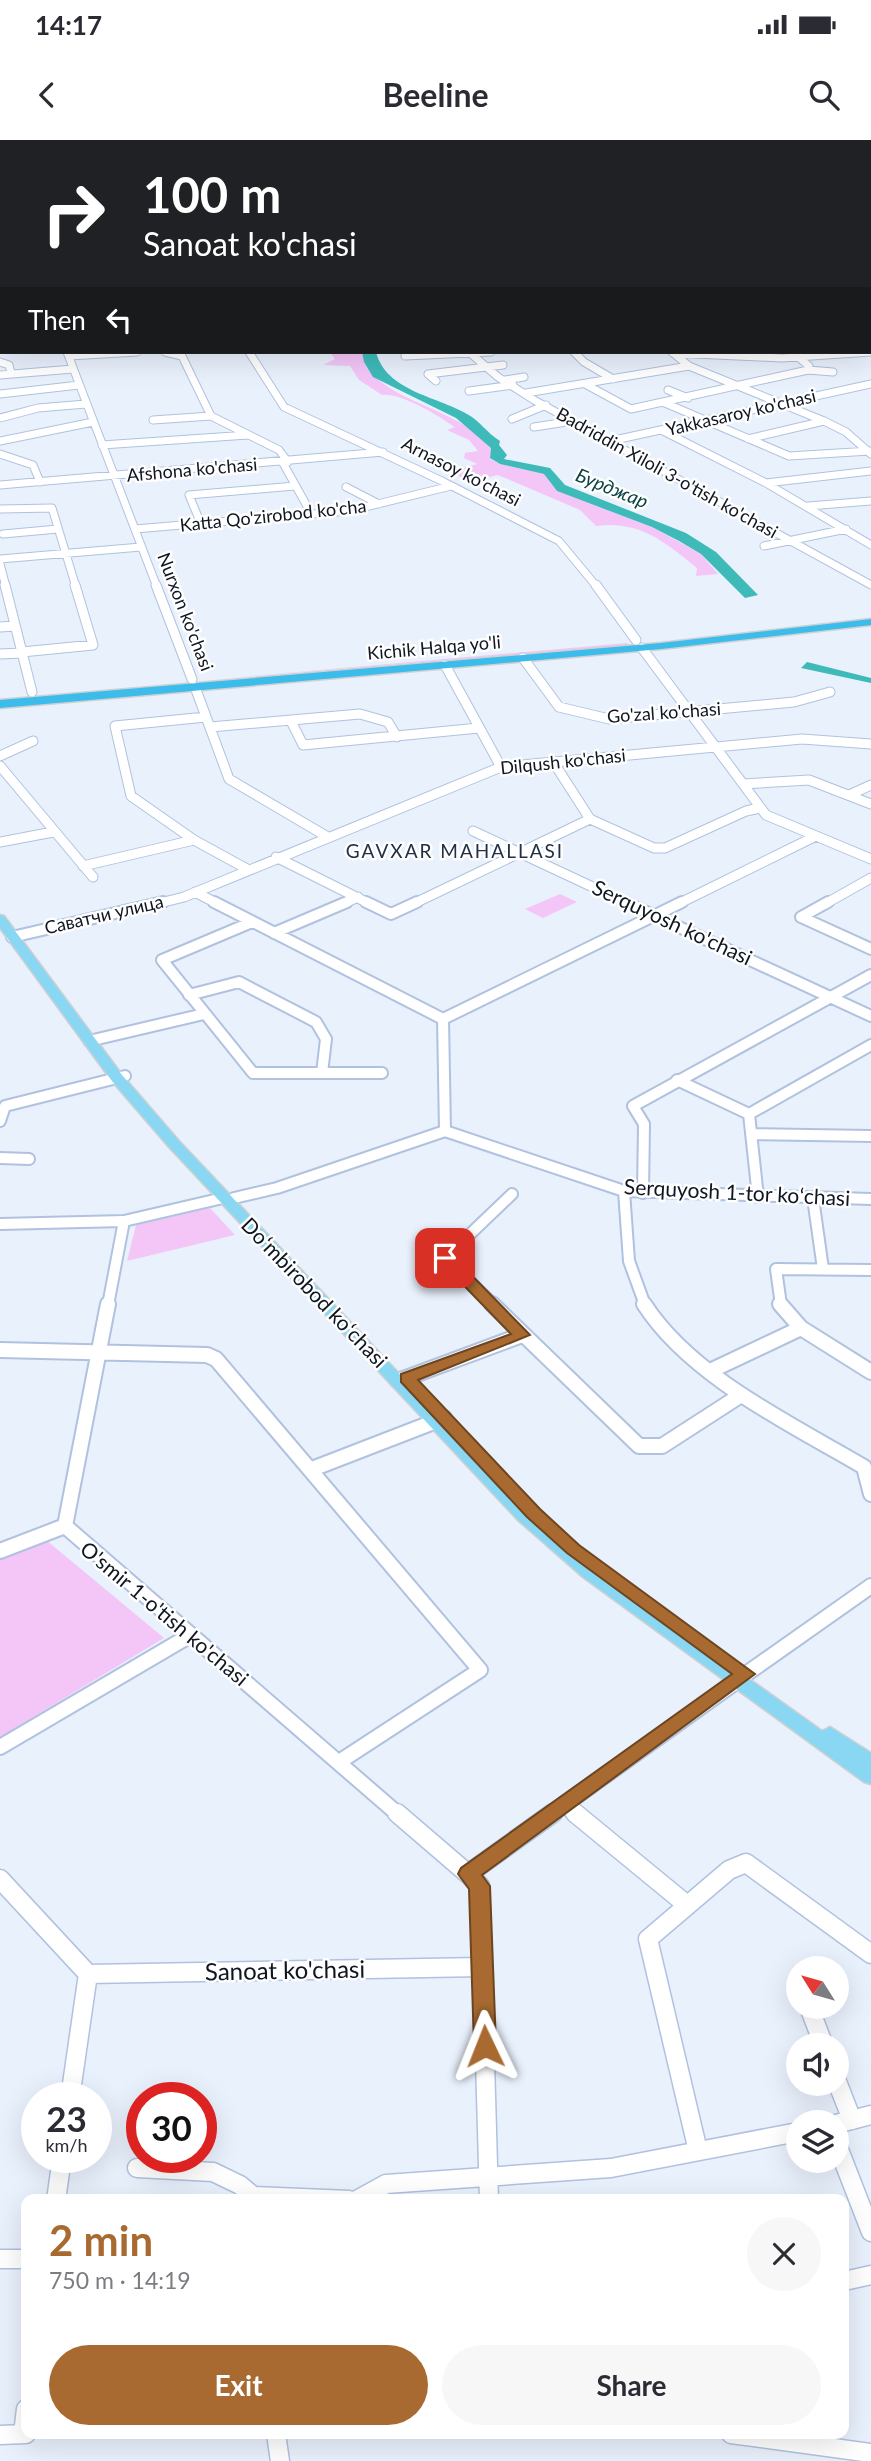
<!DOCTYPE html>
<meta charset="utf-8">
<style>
body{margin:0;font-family:Lato,sans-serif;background:#f7f7f7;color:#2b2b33;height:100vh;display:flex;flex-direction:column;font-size:26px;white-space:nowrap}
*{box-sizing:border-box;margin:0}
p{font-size:23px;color:#7c7c81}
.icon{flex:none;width:38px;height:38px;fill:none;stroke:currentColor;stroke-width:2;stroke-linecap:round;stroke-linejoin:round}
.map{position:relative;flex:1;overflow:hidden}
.side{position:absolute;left:21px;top:2054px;width:828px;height:245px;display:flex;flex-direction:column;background:#fff;border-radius:14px;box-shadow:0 7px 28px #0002}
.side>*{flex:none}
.banner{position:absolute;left:0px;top:0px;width:872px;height:214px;box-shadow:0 7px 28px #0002;background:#202124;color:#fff;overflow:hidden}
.needle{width:46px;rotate:307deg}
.buttons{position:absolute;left:786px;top:1816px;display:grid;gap:14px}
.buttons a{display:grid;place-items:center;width:63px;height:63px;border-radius:50%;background:#fff;box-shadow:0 7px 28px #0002;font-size:35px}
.speed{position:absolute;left:21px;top:1942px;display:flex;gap:14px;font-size:35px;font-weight:700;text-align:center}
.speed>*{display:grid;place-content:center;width:91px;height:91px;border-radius:50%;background:#fff;box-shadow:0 7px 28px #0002;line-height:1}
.speed small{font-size:18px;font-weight:400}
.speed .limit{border:10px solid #d22;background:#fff;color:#111}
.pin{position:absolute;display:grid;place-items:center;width:60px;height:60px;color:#fff;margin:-30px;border-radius:14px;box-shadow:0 4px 10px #0006}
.me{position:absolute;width:77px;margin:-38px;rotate:358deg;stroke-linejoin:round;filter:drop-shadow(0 0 5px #0008)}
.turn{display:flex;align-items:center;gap:24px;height:147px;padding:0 28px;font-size:32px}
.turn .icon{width:91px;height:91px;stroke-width:2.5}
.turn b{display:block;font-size:49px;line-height:60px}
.then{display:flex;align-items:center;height:66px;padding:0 28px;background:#0003;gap:14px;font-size:26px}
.round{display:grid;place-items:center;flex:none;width:74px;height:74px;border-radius:37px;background:#f7f7f7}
.headline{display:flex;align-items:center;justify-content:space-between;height:119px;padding:0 28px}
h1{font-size:42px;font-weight:700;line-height:52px;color:#a86a30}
.primary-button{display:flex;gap:14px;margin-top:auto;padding:14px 28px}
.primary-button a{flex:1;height:80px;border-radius:42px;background:#a86a30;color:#fff;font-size:28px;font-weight:700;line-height:80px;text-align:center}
.primary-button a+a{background:#f7f7f7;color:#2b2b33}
.status{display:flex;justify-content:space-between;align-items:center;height:49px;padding:0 35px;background:#fff;direction:ltr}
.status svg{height:19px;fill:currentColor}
header{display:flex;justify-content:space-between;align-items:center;height:91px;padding:0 28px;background:#fff;font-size:32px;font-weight:700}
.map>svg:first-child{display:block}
</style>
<div class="status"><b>14:17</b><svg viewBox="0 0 49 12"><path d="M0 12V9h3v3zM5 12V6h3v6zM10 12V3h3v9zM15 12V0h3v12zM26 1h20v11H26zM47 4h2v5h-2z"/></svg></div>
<header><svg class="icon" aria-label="back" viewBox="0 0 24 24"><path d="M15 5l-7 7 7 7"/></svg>Beeline<svg class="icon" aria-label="search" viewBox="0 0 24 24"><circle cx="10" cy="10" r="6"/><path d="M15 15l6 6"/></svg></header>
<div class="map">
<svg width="871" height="2321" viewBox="0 0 871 2321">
<rect width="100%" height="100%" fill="#e9f1fd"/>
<path fill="#f4c6f8" d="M330,212H362C364,216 363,221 366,226C391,264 460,268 491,308L490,319L500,324L544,334L557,351L652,387L701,414L718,434L696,436L697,428C665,402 639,380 596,386L580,370L503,337L497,335L472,342L449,332L477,324L464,318L465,313L478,311L469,300L447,290L455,287C439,276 400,252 382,255L359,240L350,226L323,225L335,219Z
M627,503L628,505L207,540Z
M560,754L577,762L543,778L525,769Z
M210,1068L235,1095L127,1121L136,1085Z
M46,1400L164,1498L0,1597V1417Z"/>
<path fill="#3ebab9" d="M362,212H376C386,251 436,256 467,274C480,281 487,293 500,301L499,305L507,315L504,319L550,328L565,345L686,393L716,412L758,455L745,458L701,414L679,401L652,387L557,351L544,334L500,324L490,318L491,308L456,278L373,237L364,222Z
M807,522L871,538V543L801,528Z"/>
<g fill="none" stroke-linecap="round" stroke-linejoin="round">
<defs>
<path id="minor-far5" d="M501,0L503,2
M605,0L607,2
M730,0L733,2
M328,2L345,1
M539,2L572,0
M799,2L815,1"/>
<path id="minor-far4" d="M67,212L157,447
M165,212L182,216L211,276L279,310L288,322
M249,212L284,267L444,342L559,401L597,447
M469,212L498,237L534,260L871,445
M574,212L584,222L613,239
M672,212L689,226L824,281L846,292L871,314
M673,213L782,218L871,212
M69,216L137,212
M405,216L491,212
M0,222L9,225L11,233
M808,230L833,232
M0,235L73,229
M505,240L524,237
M436,241L428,234L503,225
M585,244L631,269L808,230L809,226L792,212
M668,250L688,258
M469,251L513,245
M526,253L689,226
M0,254L79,245
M665,263L789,316L870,311
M0,278L38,268L86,264
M512,279L546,265
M153,280L211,276
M534,287L573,281
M663,291L766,343L871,405
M748,299L824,281
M0,301L93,282
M610,301L871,244
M102,305L248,295
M0,314L33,325L40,342
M283,323L312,375
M766,343L871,331
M0,345L383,312
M346,347L379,364
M808,366L871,361
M0,369L52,368L76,447
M201,384L189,355L295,346
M135,389L349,371L451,346
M3,394L58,389
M764,406L846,389
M0,419L141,407
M0,424L6,447"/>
<path id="minor-far3" d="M5,445L32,552
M156,445L192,539
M596,445L636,500
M0,487L15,486
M642,508L766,675L871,719
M22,512L93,505L75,445
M0,514L22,513
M523,518L559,567L609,579L794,562L830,552
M445,525L501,627
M195,547L229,639L326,696
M206,577L115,586L131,656L194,700L247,729
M291,581L303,605L479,588
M210,587L360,574L388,582L397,597
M0,616L33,601
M554,623L590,679L654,708H665L746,671L760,668
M0,626L93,737
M743,644L809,640L871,664
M849,655L871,645
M473,691L629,764
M0,702L53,692
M276,717L370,764
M83,726L194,700
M195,752L218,764
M156,764L184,757L501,627L802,599L871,604
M343,764L358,757
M413,764L590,679
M678,764L816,696
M825,764L871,738"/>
<path id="minor-far2" d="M214,762L443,879
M366,762L391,774L417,762
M625,762L871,876
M828,762L801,777L871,809
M252,782L162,820L253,933H382
M274,793L347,762
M12,797L163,762
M189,855L239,842L316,882L326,899L322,933
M443,879L682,762
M443,879L445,991
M89,901L204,874
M677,940L749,974L758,1057
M749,974L871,905
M0,981L5,966L125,936
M445,991L624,1051L871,1059
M751,994L871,996
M0,1018L29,1019
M624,1051L629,1121L645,1165
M643,1053L644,984L633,966L871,835
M234,1058L277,1048L445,991
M813,1058L823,1129
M0,1084L124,1081L223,1058
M108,1165L124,1081
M494,1165L445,1118L512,1054
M781,1165L776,1129L871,1130"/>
<path id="minor-far1" d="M108,1164L65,1386L399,1675
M492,1164L639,1306H662L741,1255
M644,1164C691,1237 791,1284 864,1327L871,1354
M780,1164L801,1188L871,1232
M0,1210L207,1215L216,1219L480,1530L339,1622
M710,1231L801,1188
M398,1241L522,1195
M312,1329L444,1278
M0,1411L65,1386
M746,1534L871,1446
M0,1607L189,1496
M565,1665L577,1675
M550,1675L737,1541"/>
<path id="minor" d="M397,1673L468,1734
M575,1673L687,1765
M0,1739L88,1834L70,1958
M88,1834L482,1827
M809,1867L824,1906
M836,1939L852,1980
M836,1984L871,1975
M836,2002L871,2092
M698,2011L648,1799L729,1730L746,1723L871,1814
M137,2028L213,2032L240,2045L253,2056L349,2060
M56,2060L62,2018
M357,2060L386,2044L611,2028L798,1992
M489,2060L480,1746L468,1734L553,1673
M0,2119H26
M844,2141L871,2135
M23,2294L26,2269
M276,2294L280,2321
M731,2294L871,2313
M0,2295L26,2294"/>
<path id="major" d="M861,0H868L870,2H863Z
M0,12L2,13V21L0,20Z
M870,139H871V143H870Z
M0,195H2V199H0Z
M0,775L4,776L122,935L179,1001L530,1372L595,1429L822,1591L830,1587L871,1613V1644L864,1642L583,1437L518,1380L169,1007L112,941L0,788Z"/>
<path id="highway" d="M871,479V485L661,509L0,568V560L661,503Z"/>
</defs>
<use href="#minor-far5" stroke="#b0c2df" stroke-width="7"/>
<use href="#minor-far4" stroke="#b0c2df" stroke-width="9"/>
<use href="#minor-far3" stroke="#b0c2df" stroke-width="11"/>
<use href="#minor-far2" stroke="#b0c2df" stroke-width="14"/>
<use href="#minor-far1" stroke="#b0c2df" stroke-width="18"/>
<use href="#minor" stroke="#b0c2df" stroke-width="21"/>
<use href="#major" stroke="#cfd0d2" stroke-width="3"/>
<use href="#highway" stroke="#cfd0d2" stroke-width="3"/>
<use href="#minor-far5" stroke="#fff" stroke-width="5"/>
<use href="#minor-far4" stroke="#fff" stroke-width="7"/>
<use href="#minor-far3" stroke="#fff" stroke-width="9"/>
<use href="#minor-far2" stroke="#fff" stroke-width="10"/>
<use href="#minor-far1" stroke="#fff" stroke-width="14"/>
<use href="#minor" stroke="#fff" stroke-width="18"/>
<use href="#major" fill="#89d7f2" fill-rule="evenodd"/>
<use href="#highway" fill="#3bbcea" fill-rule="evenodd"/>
</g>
<path fill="#a86a30" stroke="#6d451f" stroke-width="2" d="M445,1113L451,1114L530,1195L418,1240L540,1369L579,1405L755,1534L482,1735L490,1746L496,1906L493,1912L485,1915L477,1912L474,1906L469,1749L458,1734L461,1728L732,1534L567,1413L527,1377L401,1242V1234L511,1194L440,1121L437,1118Z"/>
<g text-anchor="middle" stroke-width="5" stroke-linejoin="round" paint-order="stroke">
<g font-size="18" fill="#0f1620" stroke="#fefefe">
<text transform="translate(741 273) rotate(-13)" y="6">Yakkasaroy ko'chasi</text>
<text transform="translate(192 330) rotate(-5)" y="6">Afshona ko'chasi</text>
<text transform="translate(461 332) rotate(27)" y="6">Arnasoy ko'chasi</text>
<text transform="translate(667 333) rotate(29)" y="6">Badriddin Xiloli 3-o'tish ko'chasi</text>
<text transform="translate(273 376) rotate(-6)" y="6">Katta Qo'zirobod ko'cha</text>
<text transform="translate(185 472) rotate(69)" y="6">Nurxon ko'chasi</text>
<text transform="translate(434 508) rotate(-5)" y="6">Kichik Halqa yo'li</text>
<text transform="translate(664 573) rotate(-4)" y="6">Go'zal ko'chasi</text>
<text transform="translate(563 622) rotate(-6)" y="6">Dilqush ko'chasi</text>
<text transform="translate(104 775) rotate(-13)" y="6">Саватчи улица</text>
</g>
<g font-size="19" font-style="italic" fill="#0a4242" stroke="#fefefe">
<text transform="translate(612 348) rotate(22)" y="7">Бурджар</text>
</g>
<g font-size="19" letter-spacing="2" fill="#213046" stroke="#fefefe">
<text x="455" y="718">GAVXAR MAHALLASI</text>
</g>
<g font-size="21" fill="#0f1620" stroke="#fefefe">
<text transform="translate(672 783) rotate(25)" y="7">Serquyosh ko'chasi</text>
<text transform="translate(737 1053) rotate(3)" y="7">Serquyosh 1-tor koʻchasi</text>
<text transform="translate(314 1153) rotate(46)" y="7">Doʻmbirobod koʻchasi</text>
<text transform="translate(164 1474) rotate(40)" y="7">O'smir 1-o'tish ko'chasi</text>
</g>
<g font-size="24" fill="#0f1620" stroke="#fefefe">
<text transform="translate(285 1831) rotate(-1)" y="8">Sanoat ko'chasi</text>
</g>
</g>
</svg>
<div class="buttons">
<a><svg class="needle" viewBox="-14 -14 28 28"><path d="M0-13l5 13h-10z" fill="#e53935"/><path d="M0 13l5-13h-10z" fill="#7c7c81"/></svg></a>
<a><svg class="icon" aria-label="sound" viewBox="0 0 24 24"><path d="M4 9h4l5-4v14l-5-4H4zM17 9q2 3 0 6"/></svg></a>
<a><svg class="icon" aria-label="layers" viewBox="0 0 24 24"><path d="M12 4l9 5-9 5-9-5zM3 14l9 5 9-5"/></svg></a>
</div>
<div class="speed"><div>23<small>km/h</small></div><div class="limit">30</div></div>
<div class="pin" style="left:445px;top:1118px;background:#d93025"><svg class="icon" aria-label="arrive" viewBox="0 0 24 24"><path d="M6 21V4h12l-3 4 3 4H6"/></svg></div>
<svg class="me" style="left:485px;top:1906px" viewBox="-20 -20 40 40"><path d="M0-17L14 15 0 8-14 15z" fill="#a86a30" stroke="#fff" stroke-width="4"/></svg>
<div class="banner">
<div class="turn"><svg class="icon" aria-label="right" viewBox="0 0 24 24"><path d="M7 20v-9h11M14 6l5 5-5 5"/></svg><div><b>100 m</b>Sanoat ko'chasi</div></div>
<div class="then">Then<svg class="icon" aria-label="left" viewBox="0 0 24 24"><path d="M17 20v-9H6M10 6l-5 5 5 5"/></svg></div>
</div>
<section class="side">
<div class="headline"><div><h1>2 min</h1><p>750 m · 14:19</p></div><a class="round"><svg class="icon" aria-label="close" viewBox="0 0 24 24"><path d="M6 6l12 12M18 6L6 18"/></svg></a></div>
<div class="primary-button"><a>Exit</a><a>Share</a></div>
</section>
</div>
